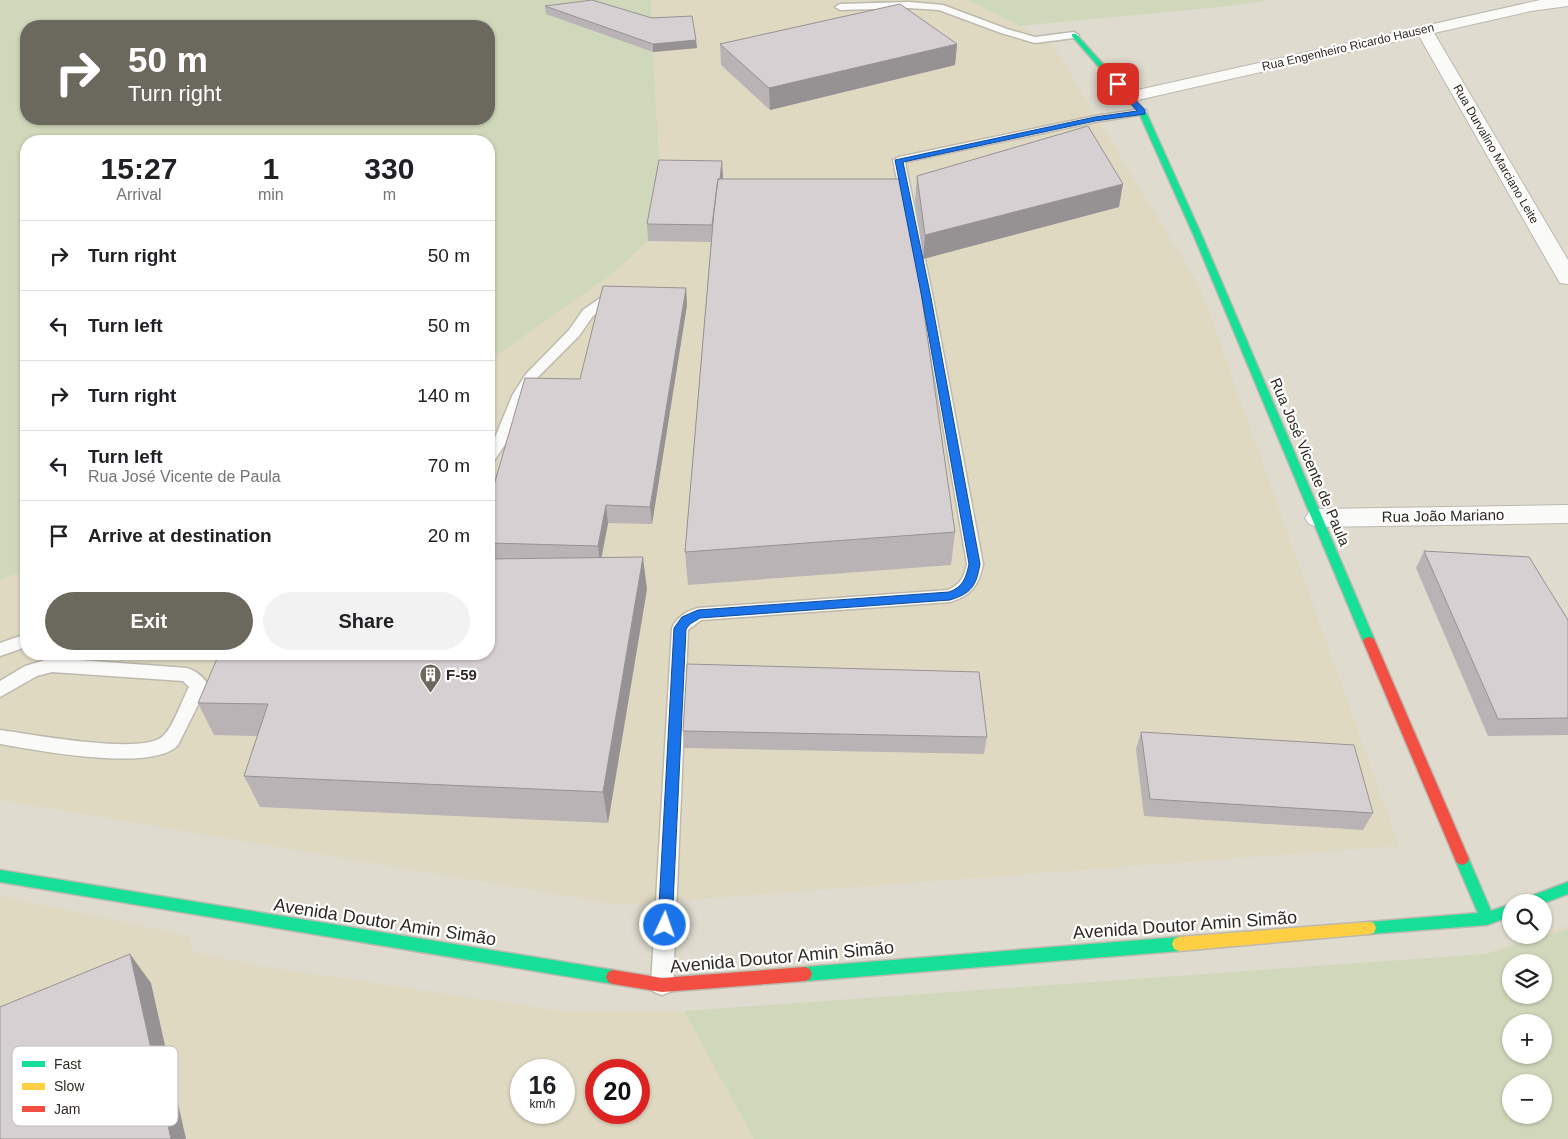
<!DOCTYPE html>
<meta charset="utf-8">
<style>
body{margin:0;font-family:Arial,sans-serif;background:#f2f2f2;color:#202124;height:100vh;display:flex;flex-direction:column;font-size:19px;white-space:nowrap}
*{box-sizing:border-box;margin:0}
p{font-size:16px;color:#757577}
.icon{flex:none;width:28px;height:28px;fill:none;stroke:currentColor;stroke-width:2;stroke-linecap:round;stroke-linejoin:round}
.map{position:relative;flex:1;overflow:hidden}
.details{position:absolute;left:20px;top:135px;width:475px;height:525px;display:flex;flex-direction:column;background:#fff;border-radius:20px;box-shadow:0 1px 4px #0004}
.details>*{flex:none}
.guide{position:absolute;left:20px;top:20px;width:475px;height:105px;border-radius:20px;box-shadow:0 1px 4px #0004;background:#6b685e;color:#fff;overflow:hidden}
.buttons{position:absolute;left:1502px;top:894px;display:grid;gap:10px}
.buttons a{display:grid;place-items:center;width:50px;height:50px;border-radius:50%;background:#fff;box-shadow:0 1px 4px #0004;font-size:25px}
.speed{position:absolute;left:510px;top:1059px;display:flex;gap:10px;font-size:25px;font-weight:700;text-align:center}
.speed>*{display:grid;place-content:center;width:65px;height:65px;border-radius:50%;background:#fff;box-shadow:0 1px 4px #0004;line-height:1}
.speed small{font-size:12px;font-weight:400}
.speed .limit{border:8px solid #d22;background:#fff;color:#111}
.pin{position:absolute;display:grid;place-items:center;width:42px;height:42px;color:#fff;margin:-21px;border-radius:10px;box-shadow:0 2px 8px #0006}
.me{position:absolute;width:55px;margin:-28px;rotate:3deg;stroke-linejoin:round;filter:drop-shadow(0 0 4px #0008)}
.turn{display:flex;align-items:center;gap:18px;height:105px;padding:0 25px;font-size:22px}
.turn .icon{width:65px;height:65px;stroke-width:2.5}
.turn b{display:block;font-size:35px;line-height:42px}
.eta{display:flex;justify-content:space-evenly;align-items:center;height:85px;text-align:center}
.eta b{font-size:30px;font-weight:700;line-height:35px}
.cta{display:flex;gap:10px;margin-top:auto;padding:10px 25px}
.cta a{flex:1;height:58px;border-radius:30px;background:#6b685e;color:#fff;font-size:20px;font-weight:700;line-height:58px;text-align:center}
.cta a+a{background:#f2f2f2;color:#202124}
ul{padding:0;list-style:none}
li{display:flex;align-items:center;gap:15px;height:70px;padding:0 25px;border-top:1px solid #e0e0e0}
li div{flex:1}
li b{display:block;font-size:19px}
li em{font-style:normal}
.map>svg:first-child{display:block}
</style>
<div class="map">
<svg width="1568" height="1139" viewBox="0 0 1568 1139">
<rect width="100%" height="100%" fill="#dfdbce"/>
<path fill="#e0d9c2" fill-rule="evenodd" d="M651,0H968L1052,43L1201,289L1399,846L620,905L0,800V579L26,571V654H489V361L612,274L660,176Z
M0,896L189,936L193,952L261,966L561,1011H684L1466,960L1568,925V1139H0ZM1511,962H1544V995H1511ZM1511,1022H1544V1055H1511ZM521,1070H564V1112H521ZM596,1070H639V1112H596ZM1511,1082H1544V1115H1511Z"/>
<path fill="#d0d8bb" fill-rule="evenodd" d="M0,0H651L652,26L548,14L653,52L660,176L648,241L612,274L489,361V141H26V571L0,579ZM26,26H489V119H26Z
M968,0H1268L1230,6L1019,26Z
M1568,929V1139H754L684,1011L1486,954ZM1544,962V995H1511V962ZM1544,1022V1055H1511V1022ZM1511,1082H1544V1115H1511Z"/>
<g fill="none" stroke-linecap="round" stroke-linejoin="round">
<defs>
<path id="lane" d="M909,2L943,5L1007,29L1035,37L1074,32L1079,35L1074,38L1035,43L1001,33L939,10L909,8L840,10L835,7L840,4Z
M1142,109L1146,110L1147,112L1146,114L1095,122L905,162L933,298L983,564C979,585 971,596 950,602L701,620L688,630L673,985L670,992L662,995L654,992L651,985L672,628C677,617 687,611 698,608L948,590C961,584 964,577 967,564L921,298L893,160L899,157L1095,116Z
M616,293L622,297L593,316L579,336L536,379L526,396L508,440L494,461L489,463V447L494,440L512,396L526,374L569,330L583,310L600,298Z
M26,634V647L0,656V643Z
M52,658L187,668C196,671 204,677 208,685L178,745C153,773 35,750 0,744V730C30,734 140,755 162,737C173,728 182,700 189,687L183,681L52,672L37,676L0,697V681L25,666Z"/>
<path id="street" d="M1540,0H1568V6L1531,11L1434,33L1568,260V284L1560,283L1557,278L1419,36L1129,102L1123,101L1120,97L1123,93L1129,92Z
M1568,505V523L1318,527L1309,524L1305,518L1309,512L1318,509Z"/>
<path id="fast" d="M1072,34H1076L1146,112L1202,236L1375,641L1373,644H1365L1363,641L1194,236L1139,113L1072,36Z
M1462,853L1467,855L1491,911L1511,904V916L1487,925L1369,934L1364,933L1362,928L1364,923L1369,922L1478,913L1455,859L1457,855Z
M0,870L613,970L618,972L620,977L618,982L613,984L0,882Z
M1568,882V894L1544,903L1524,902L1526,898Z
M1179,937L1184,939L1186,944L1184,949L1179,951L805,981L800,979L798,974L800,969L805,967Z"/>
<path id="slow" d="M1369,922L1374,923L1376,928L1374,933L1369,934L1179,951L1174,949L1172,944L1174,939L1179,937Z"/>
<path id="jam" d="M1369,637L1373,638L1375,641L1469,859L1467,863L1462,865L1457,863L1455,859L1363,641L1365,638Z
M805,967L810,969L812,974L810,979L805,981L662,992L613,984L608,982L606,977L608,972L613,970L662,978Z"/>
</defs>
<use href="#lane" stroke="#bcb9af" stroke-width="3"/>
<use href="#street" stroke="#bcb9af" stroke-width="2"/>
<use href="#fast" stroke="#bcb9af" stroke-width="3"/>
<use href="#slow" stroke="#bcb9af" stroke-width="3"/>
<use href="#jam" stroke="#bcb9af" stroke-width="3"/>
<use href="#lane" fill="#fafaf8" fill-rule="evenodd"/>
<use href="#street" fill="#fafaf8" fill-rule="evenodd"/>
<use href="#fast" fill="#16e098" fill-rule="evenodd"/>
<use href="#slow" fill="#ffcf43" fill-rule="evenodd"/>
<use href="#jam" fill="#f24e42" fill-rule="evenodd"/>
</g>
<path fill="#b9b3b5" d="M545,6L696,40L697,48L653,52L546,14Z
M720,44H957L955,65L770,110L721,65Z
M917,176L1119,207L923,259L915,200Z
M723,179L955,532L951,565L688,585L685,552L711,242L648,241L647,224Z
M686,288L687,305L652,524L608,523L602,557L647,589L608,823L260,807L244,776L257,736L214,735L198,703L489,654V502L580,379Z
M1424,551L1568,620V735L1488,736L1416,568Z
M683,731L987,737L984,754L684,748Z
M1141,732L1373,813L1363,830L1144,816L1136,749Z"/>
<path fill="#969293" d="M696,40L697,48L653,52V44Z
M957,44L955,65L770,110L769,88Z
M722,161L723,177L715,242L714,225Z
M1123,184L1119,207L923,259L925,235Z
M686,288L687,305L652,524L650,507Z
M606,505L608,523L600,564L598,546Z
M643,557L647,589L608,823L603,792Z
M130,954L151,983L186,1139H171Z"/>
<path fill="#d7d0d2" stroke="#969293" d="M592,0L652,18L692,16L696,40L653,44L545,6Z
M900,4L957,44L769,88L720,44Z
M1088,126L1123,184L925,235L917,176Z
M659,160L722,161L720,179H718L712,225L647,224Z
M718,179H905L955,532L685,552L714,211Z
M603,286L686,288L650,507L606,505L598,546L489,543V502L525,378L580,379Z
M1424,551L1529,557L1568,620V718L1498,719Z
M643,557L603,792L244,776L268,704L198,703L219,654H489V559Z
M687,664L979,672L987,737L683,731Z
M1141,732L1354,745L1373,813L1150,799Z
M130,954L171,1139H0V1007Z"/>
<path fill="#1a73e8" stroke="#114b97" d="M1118,82L1145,110V114L1095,121L903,162L931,298L980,564C976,586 972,593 950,600L700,618L690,624L686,629L672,925L670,930L665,932L660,930L658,925L674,628L682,617L698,610L949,592C963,587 966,578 969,564L922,298L895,160L1095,117L1137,111L1115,84Z"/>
<defs>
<symbol id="building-pin" viewBox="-11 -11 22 30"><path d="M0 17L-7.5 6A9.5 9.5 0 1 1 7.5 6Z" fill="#6b685e" stroke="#fff"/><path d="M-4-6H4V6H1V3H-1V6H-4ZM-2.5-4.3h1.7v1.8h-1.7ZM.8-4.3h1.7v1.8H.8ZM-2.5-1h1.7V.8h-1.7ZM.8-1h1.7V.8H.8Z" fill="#fff"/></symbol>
</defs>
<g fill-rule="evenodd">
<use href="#building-pin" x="418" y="662" width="25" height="34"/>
</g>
<g text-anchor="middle" stroke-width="4.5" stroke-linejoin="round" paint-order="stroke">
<g font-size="12" fill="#2d2a21" stroke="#fff">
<text transform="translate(1348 47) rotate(-13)" y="4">Rua Engenheiro Ricardo Hausen</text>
<text transform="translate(1496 154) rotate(60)" y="4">Rua Durvalino Marciano Leite</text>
</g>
<g font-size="15" fill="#2d2a21" stroke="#fff">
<text transform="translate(1310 462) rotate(67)" y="5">Rua José Vicente de Paula</text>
<text transform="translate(1443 516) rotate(-1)" y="5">Rua João Mariano</text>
</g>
<g font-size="15" font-weight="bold" fill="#2d2a21" stroke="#fff" text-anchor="start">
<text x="446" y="680">F-59</text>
</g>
<g font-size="18" fill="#2d2a21" stroke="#fff">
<text transform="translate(385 922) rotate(9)" y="6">Avenida Doutor Amin Simão</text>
<text transform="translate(1185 925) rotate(-4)" y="6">Avenida Doutor Amin Simão</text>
<text transform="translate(782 957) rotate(-5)" y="6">Avenida Doutor Amin Simão</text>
</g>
</g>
<rect x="12" y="1046" width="166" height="80" rx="8" fill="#fff" stroke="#c0bfbc" stroke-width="1"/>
<rect x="22" y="1061" width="23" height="6" fill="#16e098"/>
<rect x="22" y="1083" width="23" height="7" fill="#ffcf43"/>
<rect x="22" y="1106" width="23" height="6" fill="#f24e42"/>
<g font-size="14" fill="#2d2a21">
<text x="54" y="1069">Fast</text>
<text x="54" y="1091">Slow</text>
<text x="54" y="1114">Jam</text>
</g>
</svg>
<div class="buttons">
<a><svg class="icon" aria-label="search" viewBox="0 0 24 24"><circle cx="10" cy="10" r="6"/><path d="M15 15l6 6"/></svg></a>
<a><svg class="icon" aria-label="layers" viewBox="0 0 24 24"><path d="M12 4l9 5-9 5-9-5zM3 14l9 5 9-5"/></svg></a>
<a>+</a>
<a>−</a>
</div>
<div class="speed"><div>16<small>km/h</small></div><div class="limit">20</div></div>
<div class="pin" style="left:1118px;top:84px;background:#d93025"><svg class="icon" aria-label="arrive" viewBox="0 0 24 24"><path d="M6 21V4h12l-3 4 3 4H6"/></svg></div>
<svg class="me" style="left:665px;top:925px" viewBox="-20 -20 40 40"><circle r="17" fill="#1a73e8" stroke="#fff" stroke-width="3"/><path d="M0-11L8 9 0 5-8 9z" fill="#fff"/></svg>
<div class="guide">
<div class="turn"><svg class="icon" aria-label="right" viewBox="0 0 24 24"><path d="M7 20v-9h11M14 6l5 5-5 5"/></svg><div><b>50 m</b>Turn right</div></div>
</div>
<section class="details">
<div class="eta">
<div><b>15:27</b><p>Arrival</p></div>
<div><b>1</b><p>min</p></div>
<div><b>330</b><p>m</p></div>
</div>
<ul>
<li><svg class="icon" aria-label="right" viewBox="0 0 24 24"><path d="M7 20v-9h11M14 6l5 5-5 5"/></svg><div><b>Turn right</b></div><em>50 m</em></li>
<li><svg class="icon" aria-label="left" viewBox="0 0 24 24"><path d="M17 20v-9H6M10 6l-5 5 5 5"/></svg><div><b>Turn left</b></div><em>50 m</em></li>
<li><svg class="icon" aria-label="right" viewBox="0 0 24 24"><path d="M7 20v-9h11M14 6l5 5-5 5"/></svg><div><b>Turn right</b></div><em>140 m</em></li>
<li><svg class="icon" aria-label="left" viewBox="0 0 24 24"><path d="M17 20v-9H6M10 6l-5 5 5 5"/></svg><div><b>Turn left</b><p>Rua José Vicente de Paula</p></div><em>70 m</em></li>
<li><svg class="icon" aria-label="arrive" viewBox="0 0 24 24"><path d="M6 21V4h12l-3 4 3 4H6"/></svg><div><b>Arrive at destination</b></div><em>20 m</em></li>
</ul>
<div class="cta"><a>Exit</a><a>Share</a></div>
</section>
</div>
